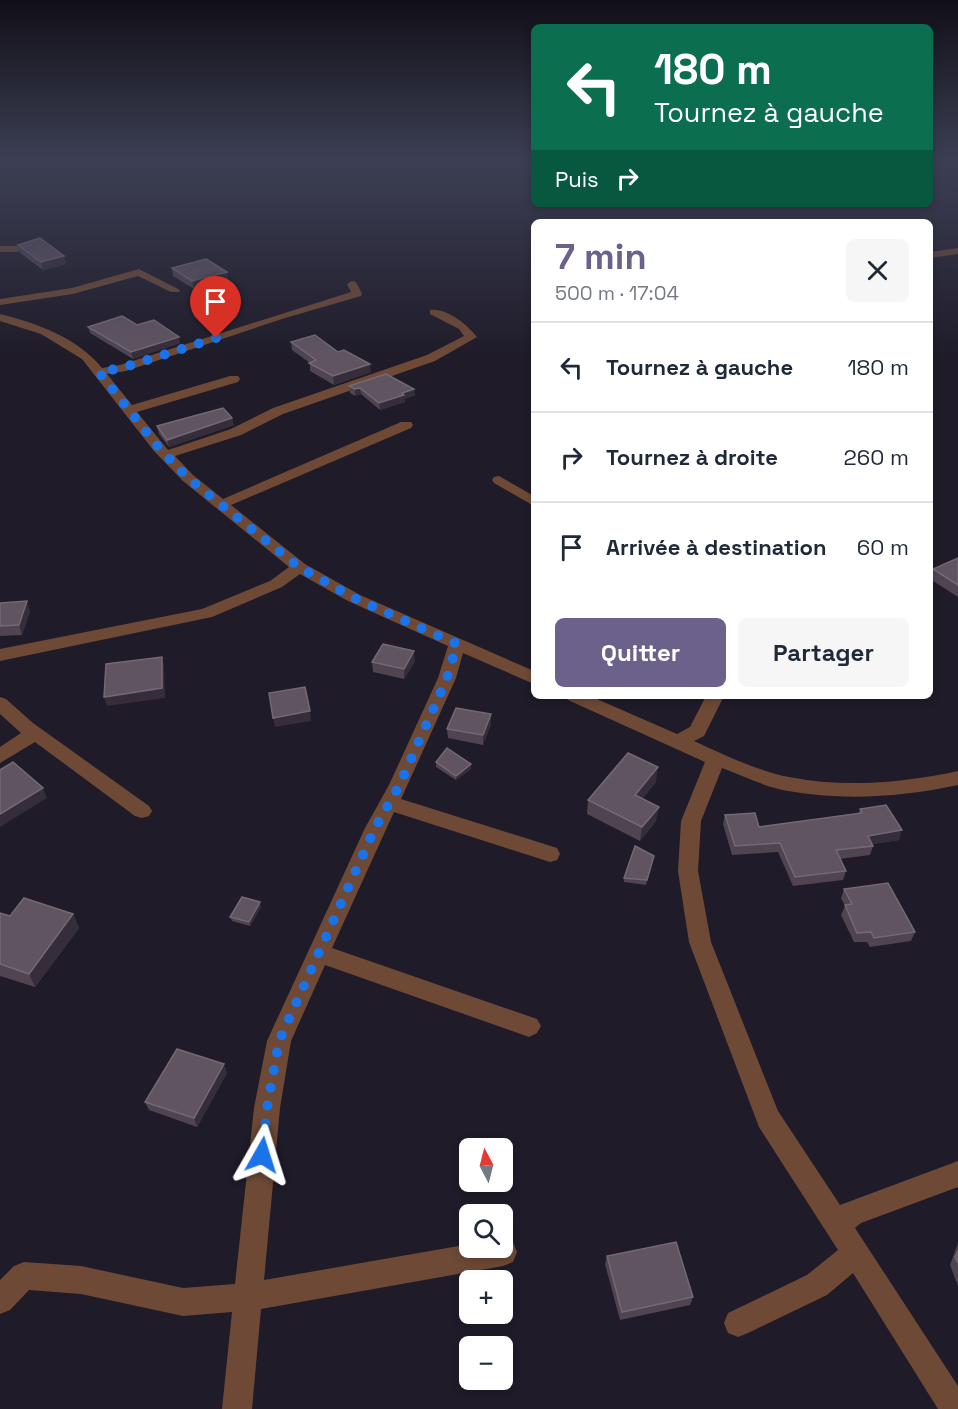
<!DOCTYPE html>
<html lang="fr">
<head>
<meta charset="utf-8">
<style>
	:root { --surface:#fff; --page:#f6f6f7; --text:#1f2937; --muted:#747a83; --line:#e0e1e3; --accent:#6b618a }
	body { margin:0; font-family:"Space Grotesk",sans-serif; background:var(--page); color:var(--text); height:100vh; display:flex; flex-direction:column; font-size:22px; white-space:nowrap }
	* { box-sizing:border-box; margin:0 }
	p { font-size:20px; color:var(--muted) }
	.icon { flex:none; width:33px; height:33px; fill:none; stroke:currentColor; stroke-width:2; stroke-linecap:round; stroke-linejoin:round }
	.map { position:relative; flex:1; overflow:hidden }
	.drawer { position:absolute; left:531px; top:219px; width:402px; height:480px; display:flex; flex-direction:column; background:var(--surface); border-radius:9px; box-shadow:0 3px 9px #0003 }
	.drawer>* { flex:none }
	.hud { position:absolute; left:531px; top:24px; width:402px; height:183px; border-radius:9px; box-shadow:0 3px 9px #0003; background:#0b6e4f; color:#fff; overflow:hidden }
	.needle { width:39px; rotate:353deg }
	.tools { position:absolute; left:459px; top:1138px; display:grid; gap:12px }
	.tools a { display:grid; place-items:center; width:54px; height:54px; border-radius:9px; background:var(--surface); box-shadow:0 3px 9px #0003; font-size:30px }
	.pin { position:absolute; display:grid; place-items:center; width:51px; height:51px; color:#fff; margin:-62px -26px; border-radius:50% 50% 50% 0; rotate:-45deg; box-shadow:0 0 6px #0007 }
	.pin .icon { rotate:45deg }
	.me { position:absolute; width:66px; margin:-33px; rotate:6deg; stroke-linejoin:round; filter:drop-shadow(0 0 4px #0008) }
	.turn { display:flex; align-items:center; gap:21px; height:126px; padding:0 24px; font-size:27px }
	.turn .icon { width:78px; height:78px; stroke-width:2.5 }
	.turn b { display:block; font-size:42px; line-height:51px }
	.then { display:flex; align-items:center; height:57px; padding:0 24px; background:#0003; gap:12px; font-size:22px }
	.round { display:grid; place-items:center; flex:none; width:63px; height:63px; border-radius:9px; background:var(--page) }
	.headline { display:flex; align-items:center; justify-content:space-between; height:102px; padding:0 24px }
	h1 { font-size:36px; font-weight:600; line-height:45px; color:var(--accent) }
	.cta { display:flex; gap:12px; margin-top:auto; padding:12px 24px }
	.cta a { flex:1; height:69px; border-radius:9px; background:var(--accent); color:#fff; font-size:24px; font-weight:600; line-height:69px; text-align:center }
	.cta a+a { background:var(--page); color:var(--text) }
	ul { padding:0; list-style:none }
	li { display:flex; align-items:center; gap:18px; height:90px; padding:0 24px; border-top:2px solid var(--line) }
	li div { flex:1 }
	li b { display:block; font-size:22px }
	li em { font-style:normal }
	.map>svg:first-child { display:block }
</style>
</head>
<body>
<div class="map">
<svg width="958" height="1409" viewBox="0 0 958 1409">
	<rect width="100%" height="100%" fill="#1f1b29"/>
	<g fill="none" stroke-linecap="round" stroke-linejoin="round">
		<!-- street -->
		<g fill="#6e4a36" fill-rule="evenodd">
			<polygon points="930,161 941,161 930,165"/>
			<polygon points="0,246 17,246 22,249 17,252 0,252"/>
			<polygon points="958,248 958,254 930,258 930,252"/>
			<polygon points="139,269 180,290 179,292 171,292 138,276 73,294 0,305 0,299 72,288"/>
			<path d="M 352,281 L 356,282 L 362,294 L 361,296 L 285,318 L 126,371 L 107,374 L 132,405 L 230,376 L 238,376 L 240,379 L 238,382 L 137,412 L 168,450 L 231,429 L 273,408 L 427,355 L 464,336 L 459,329 L 430,314 L 430,310 C 446,307 468,325 477,337 L 435,361 L 283,414 L 241,435 L 175,456 L 193,475 L 223,499 L 401,422 L 411,422 L 413,425 L 411,428 L 231,505 L 305,564 L 360,595 L 534,671 L 534,684 L 463,653 L 456,678 L 401,799 L 557,848 L 560,854 L 557,860 L 550,862 L 394,812 L 332,948 L 537,1019 L 541,1026 L 537,1033 L 529,1037 L 325,965 L 291,1041 L 280,1108 L 264,1280 L 470,1244 L 470,1248 L 502,1248 L 503,1238 L 513,1242 L 517,1252 L 513,1262 L 503,1266 L 261,1309 L 252,1409 L 222,1409 L 232,1312 L 183,1316 L 81,1294 L 29,1290 L 10,1310 L 0,1314 L 0,1280 L 14,1266 L 24,1262 L 81,1266 L 183,1288 L 235,1284 L 254,1108 L 267,1041 L 365,828 L 389,785 L 438,678 L 448,646 L 348,601 L 300,574 L 282,587 L 212,617 L 0,661 L 0,649 L 202,609 L 270,581 L 289,567 L 183,481 L 154,451 L 82,359 L 41,334 L 0,321 L 0,314 C 37,323 78,338 102,368 L 120,365 L 351,292 L 347,284 Z"/>
			<polygon points="499,476 534,496 534,506 494,483 492,480 494,477"/>
			<path d="M 565,696 L 590,696 L 677,734 L 690,727 L 706,696 L 724,696 L 704,736 L 694,741 C 722,754 758,771 789,777 C 844,788 903,783 958,771 L 958,785 C 902,797 844,801 788,791 C 765,787 743,776 722,768 L 701,821 L 698,871 L 711,942 L 778,1111 L 840,1205 L 958,1161 L 958,1187 L 861,1223 L 855,1228 L 958,1386 L 958,1409 L 938,1409 L 853,1273 L 827,1295 L 748,1333 L 738,1337 L 728,1333 L 724,1323 L 728,1313 L 807,1275 L 838,1250 L 759,1127 L 689,942 L 678,871 L 681,821 L 705,762 L 568,700 Z"/>
			<polygon points="0,697 6,699 33,723 149,806 152,811 149,816 142,818 135,816 35,742 0,763 0,747 21,733 0,714"/>
		</g>
	</g>
	<!-- wall -->
	<g fill="#504451">
		<polygon points="18,245 66,264 43,270 20,253"/>
		<polygon points="172,268 228,279 194,289 173,276"/>
		<polygon points="137,325 180,343 133,359 90,333 88,327"/>
		<polygon points="291,342 338,352 371,372 334,385 310,371 310,363 292,350"/>
		<polygon points="349,386 414,389 415,395 404,399 405,402 380,410 361,394 355,396 350,393"/>
		<polygon points="234,425 169,447 159,434 157,426"/>
		<polygon points="958,558 958,597 930,579 933,569"/>
		<polygon points="0,603 30,611 22,635 0,636"/>
		<polygon points="415,661 404,679 373,672 372,662"/>
		<polygon points="491,714 491,724 483,745 448,738 447,729"/>
		<polygon points="436,762 471,769 456,780 436,767"/>
		<polygon points="656,782 642,799 656,821 640,841 587,814 588,800"/>
		<polygon points="860,809 899,840 873,844 873,846 870,855 840,859 846,871 843,880 793,886 778,852 732,855 723,824 725,815 759,827 859,813"/>
		<polygon points="654,856 646,885 624,882 624,878"/>
		<polygon points="844,889 915,932 911,941 870,947 867,942 854,942 841,915 845,906 841,898"/>
		<polygon points="261,907 250,926 232,921 230,917"/>
		<polygon points="0,913 10,916 73,914 79,928 35,987 0,976"/>
		<polygon points="227,1073 197,1127 149,1110 145,1102"/>
		<polygon points="958,1243 958,1286 950,1265"/>
		<polygon points="607,1256 693,1297 690,1305 620,1320 605,1264"/>
	</g>
	<!-- shaded-wall -->
	<g fill="#362d3a">
		<polygon points="64,256 66,264 43,270 41,262"/>
		<polygon points="227,272 228,279 194,289 192,281"/>
		<polygon points="179,337 180,343 133,359 131,352"/>
		<polygon points="370,364 371,372 334,385 333,376"/>
		<polygon points="360,388 361,394 355,396 355,389"/>
		<polygon points="414,389 415,395 404,399 405,402 380,410 379,403"/>
		<polygon points="232,418 234,425 169,447 167,440"/>
		<polygon points="27,601 30,611 22,635 19,625"/>
		<polygon points="414,651 415,661 404,679 404,669"/>
		<polygon points="162,657 164,666 165,698 107,706 104,697"/>
		<polygon points="310,711 311,721 275,727 273,718"/>
		<polygon points="491,714 491,724 483,745 483,735"/>
		<polygon points="471,764 471,769 456,780 456,776"/>
		<polygon points="658,767 656,782 633,810 635,795"/>
		<polygon points="43,788 47,798 0,827 0,814"/>
		<polygon points="659,807 656,821 640,841 642,827"/>
		<polygon points="902,830 899,840 865,845 868,836"/>
		<polygon points="260,902 261,907 250,926 249,922"/>
		<polygon points="73,914 79,928 35,987 29,974"/>
		<polygon points="224,1064 227,1073 197,1127 194,1118"/>
	</g>
	<!-- building -->
	<g fill="#605461" stroke="#736975" stroke-width="1.5">
		<polygon points="40,238 64,256 41,262 18,245"/>
		<polygon points="206,259 227,272 192,281 172,268"/>
		<polygon points="122,316 137,325 154,320 179,337 131,352 88,327"/>
		<polygon points="315,335 338,352 344,350 370,364 333,376 309,363 316,360 291,342"/>
		<polygon points="386,374 414,389 402,393 404,395 379,403 360,388 355,389 349,386"/>
		<polygon points="223,408 232,418 167,440 157,426"/>
		<polygon points="958,558 958,585 933,569"/>
		<polygon points="27,601 19,625 0,626 0,603"/>
		<polygon points="383,644 414,651 404,669 372,662"/>
		<polygon points="162,657 162,688 104,697 106,664"/>
		<polygon points="305,687 310,711 273,718 269,693"/>
		<polygon points="456,708 491,714 483,735 447,729"/>
		<polygon points="447,748 471,764 456,776 436,762"/>
		<polygon points="628,753 658,767 635,795 659,807 642,827 588,800"/>
		<polygon points="13,762 43,788 0,814 0,770"/>
		<polygon points="886,805 902,830 868,836 873,846 836,850 846,871 795,877 780,843 735,846 725,815 755,813 759,827 862,813 860,809"/>
		<polygon points="635,846 654,856 647,880 624,878"/>
		<polygon points="888,883 915,932 874,938 871,932 857,933 845,905 852,904 844,889"/>
		<polygon points="242,897 260,902 249,922 230,917"/>
		<polygon points="24,898 73,914 29,974 0,964 0,913 10,916"/>
		<polygon points="177,1049 224,1064 194,1118 145,1102"/>
		<polygon points="676,1242 693,1297 622,1312 607,1256"/>
		<polygon points="958,1251 958,1263 955,1257"/>
	</g>
	<!-- sky -->
	<linearGradient id="sky" x2="0" y2="1"><stop stop-color="#110f17"/><stop offset="0.45" stop-color="#3c3f54"/><stop offset="1" stop-color="#3c3f54" stop-opacity="0"/></linearGradient>
	<rect width="958" height="358" fill="url(#sky)"/>
	<g fill="none" stroke-linecap="round" stroke-linejoin="round">
		<!-- route -->
		<polyline stroke="#1a73e8" stroke-width="10" stroke-dasharray="0 18" points="216,338 122,368 99,372 159,448 188,478 299,567 354,598 457,644 447,678 399,786 375,828 279,1041 267,1108 262,1155"/>
	</g>
</svg>
<div class="tools">
<a><svg class="needle" viewBox="-14 -14 28 28"><path d="M0-13l5 13h-10z" fill="#e53935"/><path d="M0 13l5-13h-10z" fill="#747a83"/></svg></a>
<a><svg class="icon" aria-label="search" viewBox="0 0 24 24"><circle cx="10" cy="10" r="6"/><path d="M15 15l6 6"/></svg></a>
<a>+</a>
<a>−</a>
</div>
<div class="pin" style="left:216px;top:338px;background:#d93025"><svg class="icon" aria-label="arrive" viewBox="0 0 24 24"><path d="M6 21V4h12l-3 4 3 4H6"/></svg></div>
<svg class="me" style="left:262px;top:1155px" viewBox="-20 -20 40 40"><path d="M0-17L14 15 0 8-14 15z" fill="#1a73e8" stroke="#fff" stroke-width="4"/></svg>
<div class="hud">
<div class="turn"><svg class="icon" aria-label="left" viewBox="0 0 24 24"><path d="M17 20v-9H6M10 6l-5 5 5 5"/></svg><div><b>180 m</b>Tournez à gauche</div></div>
<div class="then">Puis<svg class="icon" aria-label="right" viewBox="0 0 24 24"><path d="M7 20v-9h11M14 6l5 5-5 5"/></svg></div>
</div>
<section class="drawer">
<div class="headline"><div><h1>7 min</h1><p>500 m · 17:04</p></div><a class="round"><svg class="icon" aria-label="close" viewBox="0 0 24 24"><path d="M6 6l12 12M18 6L6 18"/></svg></a></div>
<ul>
<li><svg class="icon" aria-label="left" viewBox="0 0 24 24"><path d="M17 20v-9H6M10 6l-5 5 5 5"/></svg><div><b>Tournez à gauche</b></div><em>180 m</em></li>
<li><svg class="icon" aria-label="right" viewBox="0 0 24 24"><path d="M7 20v-9h11M14 6l5 5-5 5"/></svg><div><b>Tournez à droite</b></div><em>260 m</em></li>
<li><svg class="icon" aria-label="arrive" viewBox="0 0 24 24"><path d="M6 21V4h12l-3 4 3 4H6"/></svg><div><b>Arrivée à destination</b></div><em>60 m</em></li>
</ul>
<div class="cta"><a>Quitter</a><a>Partager</a></div>
</section>
</div>
</body>
</html>
